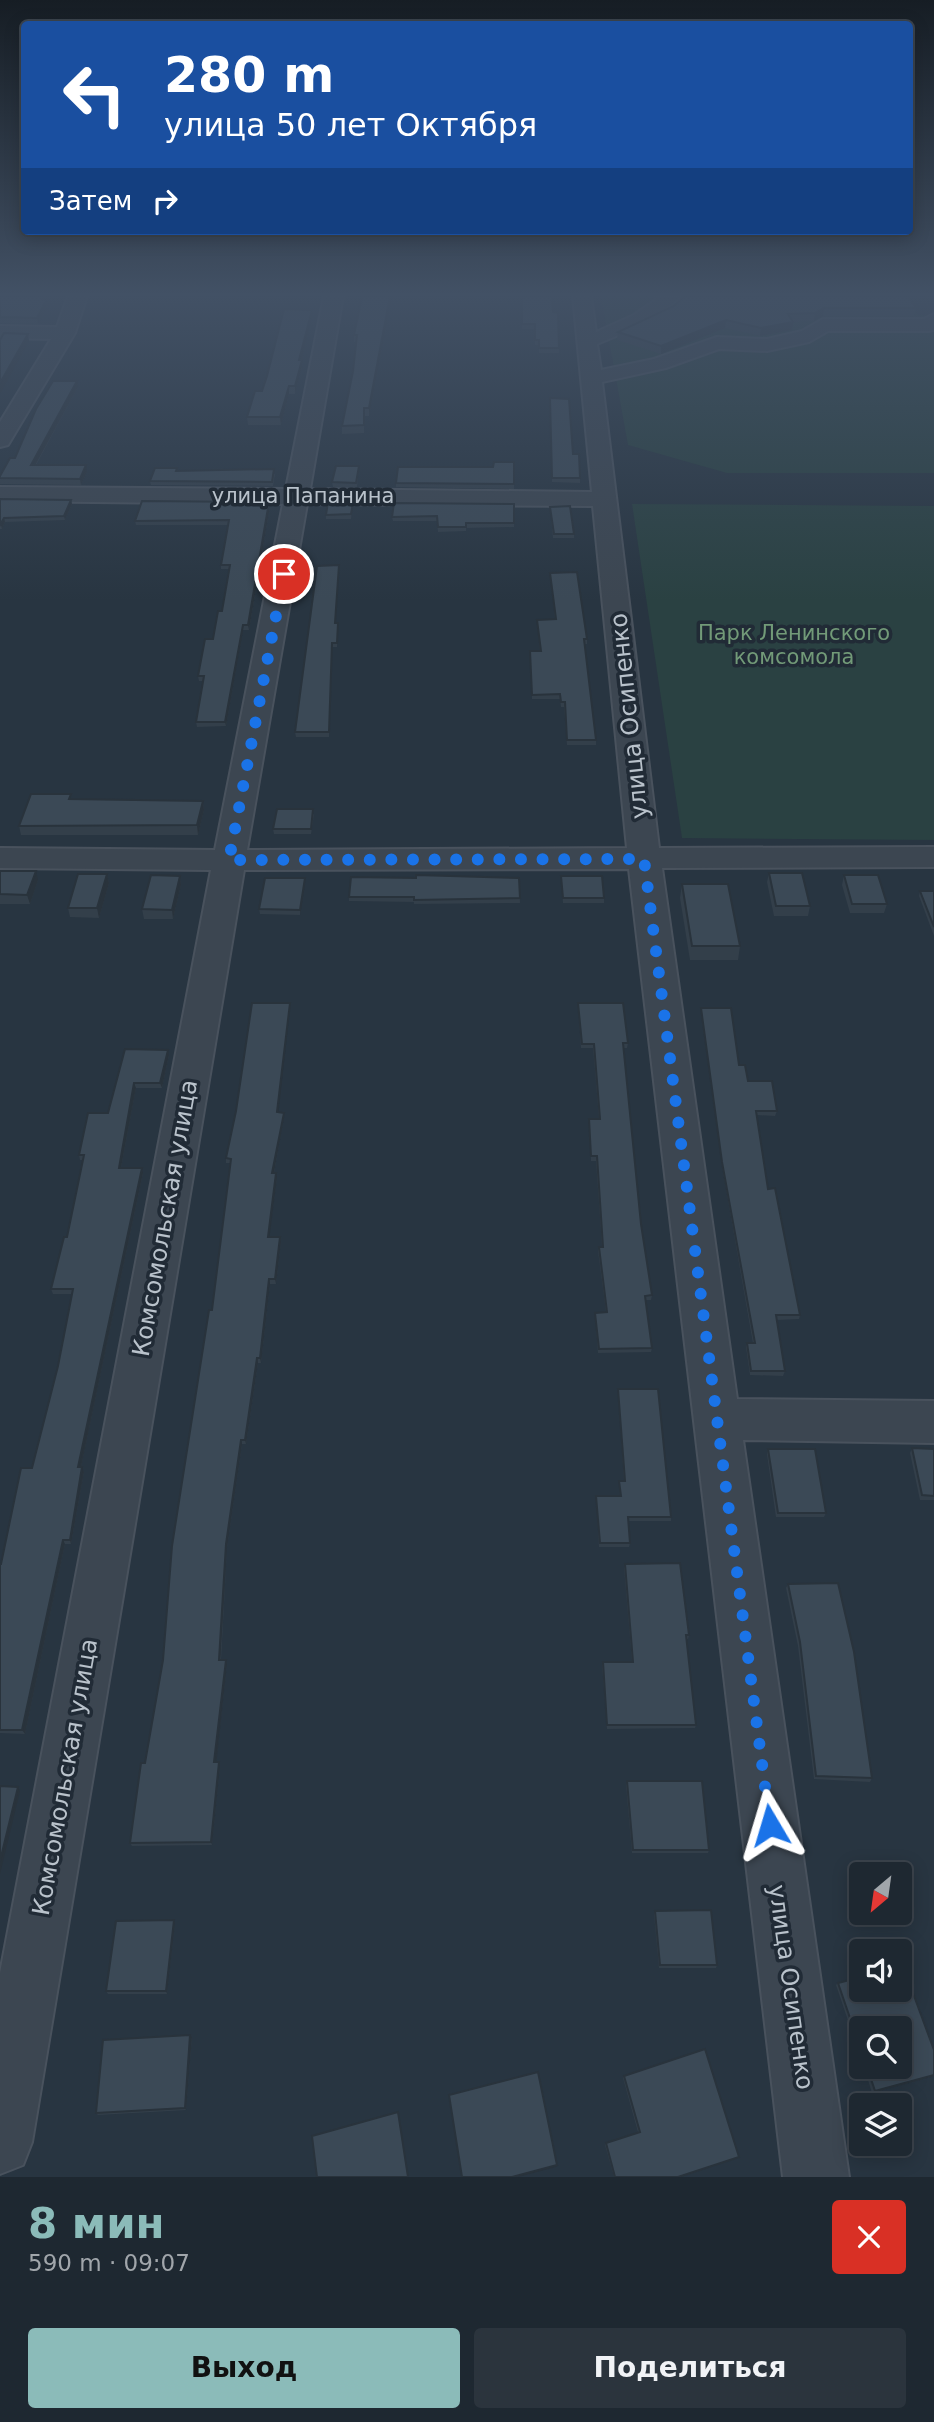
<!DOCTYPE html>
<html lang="ru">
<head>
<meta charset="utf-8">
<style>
	:root { --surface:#1e2831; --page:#2b343d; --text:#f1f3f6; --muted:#a1a6ab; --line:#3c444d; --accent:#8bbbb9 }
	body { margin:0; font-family:"DejaVu Sans",sans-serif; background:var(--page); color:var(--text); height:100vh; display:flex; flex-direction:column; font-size:26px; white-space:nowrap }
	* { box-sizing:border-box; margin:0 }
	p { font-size:23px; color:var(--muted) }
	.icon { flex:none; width:38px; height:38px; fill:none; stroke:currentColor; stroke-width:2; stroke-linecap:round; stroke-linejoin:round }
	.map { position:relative; height:2177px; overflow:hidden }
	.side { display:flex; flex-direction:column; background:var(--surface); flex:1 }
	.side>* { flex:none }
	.hud { position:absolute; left:21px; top:21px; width:892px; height:214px; border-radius:7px; box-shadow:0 4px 18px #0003,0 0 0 2px var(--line); background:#1a4fa0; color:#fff; overflow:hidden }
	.needle { width:46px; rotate:209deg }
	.controls { position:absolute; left:849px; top:1862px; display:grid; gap:14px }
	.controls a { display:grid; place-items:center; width:63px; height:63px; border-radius:7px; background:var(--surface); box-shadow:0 4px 18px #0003,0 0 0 2px var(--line); font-size:35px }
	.pin { position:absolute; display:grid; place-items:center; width:60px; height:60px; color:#fff; margin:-30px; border:4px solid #fff; border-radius:50%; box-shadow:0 2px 7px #0007 }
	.me { position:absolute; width:77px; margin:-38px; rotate:353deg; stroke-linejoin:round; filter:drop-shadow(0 0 5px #0008) }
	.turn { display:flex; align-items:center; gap:24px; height:147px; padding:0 28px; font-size:32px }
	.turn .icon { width:91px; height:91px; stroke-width:2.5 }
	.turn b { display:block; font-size:49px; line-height:60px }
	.then { display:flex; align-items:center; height:66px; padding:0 28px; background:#0003; gap:14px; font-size:26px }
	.round { display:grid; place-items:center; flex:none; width:74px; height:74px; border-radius:7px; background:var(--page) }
	.summary { display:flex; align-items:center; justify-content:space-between; height:119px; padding:0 28px }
	h1 { font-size:42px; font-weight:600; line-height:52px; color:var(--accent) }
	.button { display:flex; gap:14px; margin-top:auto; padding:14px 28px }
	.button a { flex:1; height:80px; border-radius:7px; background:var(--accent); color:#111; font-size:28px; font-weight:600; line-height:80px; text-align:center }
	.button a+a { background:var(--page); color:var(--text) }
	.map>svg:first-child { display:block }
</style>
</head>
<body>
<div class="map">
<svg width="934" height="2177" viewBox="0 0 934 2177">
	<rect width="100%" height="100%" fill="#283541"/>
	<!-- green -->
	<g fill="#2a4142">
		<polygon points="601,296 906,296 918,315 934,316 934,473 727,473 628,445"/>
		<polygon points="632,504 934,506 934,840 682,838"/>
	</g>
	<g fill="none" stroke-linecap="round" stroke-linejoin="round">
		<!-- minor casing -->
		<g stroke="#49525d" stroke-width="4">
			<g id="minor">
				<polygon points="68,296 87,296 75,333 11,440 8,445 0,447 0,422 51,339 0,338 0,326 57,327"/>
				<path d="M 324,296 L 343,296 L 310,489 L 592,492 L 573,296 L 591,296 L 596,332 L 634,315 L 657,299 L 655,296 L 679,298 L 648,323 L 597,344 L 601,370 L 654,359 L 717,337 L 767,339 L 802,331 L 823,319 L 924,319 L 934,314 L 934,330 L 929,331 L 828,331 L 809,342 L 767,351 L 719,349 L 666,368 L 602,382 L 659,848 L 934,847 L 934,867 L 662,868 L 737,1399 L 934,1401 L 934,1443 L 743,1440 L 849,2177 L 783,2177 L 629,869 L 244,870 L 32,2142 L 23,2165 L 0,2174 L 0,1973 L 211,870 L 0,868 L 0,848 L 215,850 L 283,504 L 0,501 L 0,487 L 286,489 ZM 307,504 L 593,506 L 627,848 L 247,850 Z"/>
			</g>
		</g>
		<!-- minor -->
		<use href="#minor" fill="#3c4651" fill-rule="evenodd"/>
	</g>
	<!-- wall -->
	<g fill="#333f4a">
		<polygon points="0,296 50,296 48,300 49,304 38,324 0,323"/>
		<polygon points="392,296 369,416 364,416 364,433 342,434 342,426 353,371 356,342 354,342 354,335"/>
		<polygon points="522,296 553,312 559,348 559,353 539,353 539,345 535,345 535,329 522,329"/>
		<polygon points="674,306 916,308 914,316 823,316 814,321 793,322 792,330 760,336 725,328 661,354 617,340 618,332"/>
		<polygon points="312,317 302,360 302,367 295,394 289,394 281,425 248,425 247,417 262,391"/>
		<polygon points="78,387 36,465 87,472 81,485 0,484 0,476"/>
		<polygon points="550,398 573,454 580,478 580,483 552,482"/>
		<polygon points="514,462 514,489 396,487 396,483 493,467"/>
		<polygon points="359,466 357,487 333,487 332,482"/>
		<polygon points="178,471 275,474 273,486 151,485 150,481"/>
		<polygon points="0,499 71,500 72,504 65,520 5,522 2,529 0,529"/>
		<polygon points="353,503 351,519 326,519 326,515"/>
		<polygon points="514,504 514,527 466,528 466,531 438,532 437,521 393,521 392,517"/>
		<polygon points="270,506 249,630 243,630 226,726 197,727 196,722 203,681 199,681 198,676 213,639 222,611 229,569 221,569 221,565 228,525 136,525 135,521"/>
		<polygon points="550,507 574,534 574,538 553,538"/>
		<polygon points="339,565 335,623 338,627 337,647 332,647 329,737 296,737 295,732"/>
		<polygon points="550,573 587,639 587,644 584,644 596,740 596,745 567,745 564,707 561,707 560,699 532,699 530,656 540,651 537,620 555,619"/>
		<polygon points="72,799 203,801 204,810 198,835 21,835 19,826"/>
		<polygon points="314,814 311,834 274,834 273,829"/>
		<polygon points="0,871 38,880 30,904 0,904"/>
		<polygon points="769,873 810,906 808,916 774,916 767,882"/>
		<polygon points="107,874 109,883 99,918 70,917 68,908"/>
		<polygon points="844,875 887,904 884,913 850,913 842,885"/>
		<polygon points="180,876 181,885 173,919 144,919 142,909"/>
		<polygon points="561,876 604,898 604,903 563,903"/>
		<polygon points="519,878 520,903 414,904 414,902 349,901 349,897"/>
		<polygon points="305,883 300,915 260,914 259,909"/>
		<polygon points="682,884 740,946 738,960 690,960 680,898"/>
		<polygon points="920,891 934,891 934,936 919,896"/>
		<polygon points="578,1003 628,1043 627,1048 623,1048 641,1224 652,1295 651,1300 646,1300 652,1348 651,1352 598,1353 595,1313 606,1312 598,1251 599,1247 602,1247 596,1161 591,1161 589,1124 589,1119 599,1119 593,1048 581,1048"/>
		<polygon points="290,1008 278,1112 284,1113 284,1117 274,1173 277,1178 269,1237 280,1237 281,1241 276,1284 270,1284 261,1363 258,1363 246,1444 242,1444 227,1548 221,1660 226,1660 227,1664 216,1762 219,1762 220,1766 212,1845 132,1846 130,1843 145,1763 163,1660 212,1310 230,1163 226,1163 226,1158 236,1111"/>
		<polygon points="701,1008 739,1065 748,1081 777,1111 775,1116 757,1115 768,1189 800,1315 799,1319 777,1320 785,1371 783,1376 750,1375 746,1347 747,1343 753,1343 722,1166 701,1013"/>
		<polygon points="125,1049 168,1050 169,1055 162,1088 136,1088 121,1168 142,1168 143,1173 81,1467 84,1472 71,1544 65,1544 25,1734 0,1733 0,1564 1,1564 32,1468 58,1366 72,1294 53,1294 51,1289 67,1237 83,1160 80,1160 79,1155 108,1113"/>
		<polygon points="618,1389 671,1517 671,1521 628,1521 630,1543 629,1547 599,1547 596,1496 620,1496 619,1481 624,1481 618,1394"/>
		<polygon points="912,1448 934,1449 934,1500 920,1500 910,1453"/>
		<polygon points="768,1449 826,1513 824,1517 776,1517 767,1454"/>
		<polygon points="625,1564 689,1635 688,1639 686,1639 696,1725 695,1728 607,1729 602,1665 603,1662 632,1662 624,1568"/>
		<polygon points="788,1584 872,1778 870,1782 814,1779 798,1646 786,1588"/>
		<polygon points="627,1781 709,1850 708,1853 632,1853 626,1785"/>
		<polygon points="655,1911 717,1965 716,1968 659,1968 654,1914"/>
		<polygon points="174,1920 175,1923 167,1994 108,1994 106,1991"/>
		<polygon points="838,1983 934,2050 934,2076 872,2093 864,2067 900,2067 861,2028 861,2059 836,1985"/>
		<polygon points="192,2037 186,2110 98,2115 96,2113"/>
		<polygon points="624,2076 738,2158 681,2177 614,2177 605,2145 606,2143 638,2132 623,2078"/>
	</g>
	<!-- shaded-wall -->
	<g fill="#29333c">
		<polygon points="45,296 50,296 48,300 49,304 38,324 37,318"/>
		<polygon points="390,296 392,296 369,416 369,408"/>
		<polygon points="824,308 823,316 814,321 815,313"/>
		<polygon points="312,310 312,317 302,360 302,367 295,394 295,386 299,360"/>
		<polygon points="726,320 725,328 661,354 661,346"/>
		<polygon points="793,322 792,330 760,336 761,328"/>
		<polygon points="28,334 29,341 0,394 0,383"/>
		<polygon points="77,381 78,387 32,471 31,465"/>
		<polygon points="289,386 289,394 281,425 280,417"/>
		<polygon points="86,465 87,472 81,485 80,479"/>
		<polygon points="71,500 72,504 65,520 64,516"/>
		<polygon points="269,502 270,506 249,630 248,625"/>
		<polygon points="4,518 5,522 2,529 1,525"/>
		<polygon points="243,625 243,630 226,726 225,722"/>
		<polygon points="203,801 204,810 198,835 197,825"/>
		<polygon points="36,871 38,880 30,904 27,895"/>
		<polygon points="107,874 109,883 99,918 97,908"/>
		<polygon points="180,876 181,885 173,919 172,910"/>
		<polygon points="305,878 305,883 300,915 300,910"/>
		<polygon points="290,1003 290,1008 278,1117 277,1112"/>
		<polygon points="168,1050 169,1055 162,1088 160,1083"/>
		<polygon points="134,1083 136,1088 120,1173 119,1168"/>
		<polygon points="284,1113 284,1117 273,1178 272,1173"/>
		<polygon points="142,1168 143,1173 80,1472 78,1467"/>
		<polygon points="276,1173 277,1178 269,1241 268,1237"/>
		<polygon points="280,1237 281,1241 276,1284 275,1279"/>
		<polygon points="269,1279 270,1284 261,1363 260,1358"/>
		<polygon points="257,1358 258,1363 246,1444 245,1440"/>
		<polygon points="241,1440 242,1444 227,1548 220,1664 219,1660 226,1544"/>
		<polygon points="82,1467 84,1472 71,1544 70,1540"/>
		<polygon points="63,1540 65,1544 25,1734 22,1730"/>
		<polygon points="226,1660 227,1664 216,1766 214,1762"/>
		<polygon points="219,1762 220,1766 212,1845 211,1842"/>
		<polygon points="18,1787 20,1791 0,1874 0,1861"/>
		<polygon points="174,1920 175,1923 167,1994 166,1991"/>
		<polygon points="190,2035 192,2037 186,2110 185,2108"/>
		<polygon points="934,2075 934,2076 872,2093 875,2091"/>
		<polygon points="739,2157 738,2158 681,2177 678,2177"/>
		<polygon points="557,2165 556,2167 518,2177 512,2177"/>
	</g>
	<!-- building -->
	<g fill="#3b4956" stroke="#29333c" stroke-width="2">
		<polygon points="0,296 45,296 43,299 47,299 37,318 0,317"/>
		<polygon points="362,296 390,296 369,408 364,408 364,425 342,426 353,371 357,335 354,335"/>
		<polygon points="522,296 552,296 553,312 558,313 559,348 539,348 539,340 535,340 535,324 522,324"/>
		<polygon points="686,296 908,296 916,308 824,308 815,313 788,314 793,322 761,328 726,320 661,346 618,332 674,306"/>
		<polygon points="284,309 312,310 299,360 302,360 295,386 289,386 280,417 247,417 255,391 262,391 267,376"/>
		<polygon points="4,333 28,334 0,383 0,340"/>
		<polygon points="53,381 77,381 31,465 86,465 80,479 0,478 0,476 10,458 15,458 36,409"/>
		<polygon points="550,398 569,399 573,454 579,454 580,478 552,478"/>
		<polygon points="494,462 514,462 514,484 396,483 398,467 493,467"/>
		<polygon points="336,466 359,466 356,483 332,482"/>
		<polygon points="155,468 177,468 176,471 274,469 272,482 150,481"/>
		<polygon points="0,499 71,500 64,516 4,518 0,525"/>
		<polygon points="142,501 269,502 248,625 243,625 225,722 196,722 204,676 198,676 205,639 213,639 218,611 222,611 230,565 221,565 229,520 135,521"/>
		<polygon points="328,502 353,503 351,514 326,515"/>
		<polygon points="394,503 514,504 514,523 466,523 466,527 438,527 437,516 392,517"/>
		<polygon points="570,506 574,534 554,534 550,507"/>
		<polygon points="339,565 335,623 338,623 337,643 332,643 329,732 295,732 317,566"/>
		<polygon points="577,572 587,639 584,639 596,740 567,740 565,702 561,702 560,694 532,695 530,651 541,651 537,620 556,619 550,573"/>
		<polygon points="31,794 71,794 69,799 203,801 197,825 19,826"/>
		<polygon points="277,809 313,809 311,829 273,829"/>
		<polygon points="0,871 36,871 27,895 0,894"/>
		<polygon points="769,873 802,873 810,906 776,906"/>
		<polygon points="78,874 107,874 97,908 68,908"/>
		<polygon points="151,875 180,876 172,910 142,909"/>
		<polygon points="416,875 519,878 520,898 414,900 414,897 349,897 351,877 416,878"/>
		<polygon points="844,875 878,875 887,904 852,904"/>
		<polygon points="561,876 602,876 604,898 563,898"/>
		<polygon points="265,878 305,878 300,910 259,909"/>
		<polygon points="682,884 728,884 740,946 692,946"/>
		<polygon points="920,891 934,891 934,927"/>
		<polygon points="252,1003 290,1003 277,1112 284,1113 272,1173 276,1173 268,1237 280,1237 275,1279 269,1279 260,1358 257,1358 245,1440 241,1440 226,1544 219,1660 226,1660 214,1762 219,1762 211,1842 130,1843 141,1763 145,1763 163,1660 172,1546 209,1310 212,1310 231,1159 226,1158 236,1111"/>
		<polygon points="578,1003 623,1003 628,1043 623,1043 641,1224 652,1295 645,1296 652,1348 599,1349 595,1313 607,1312 599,1247 603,1247 597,1156 591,1156 589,1119 600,1119 594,1044 582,1044"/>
		<polygon points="701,1008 731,1008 739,1065 745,1065 748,1081 772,1081 777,1111 756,1111 768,1189 775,1188 800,1315 776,1315 785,1371 751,1371 747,1343 755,1343 722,1162"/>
		<polygon points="125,1049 168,1050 160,1083 134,1083 119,1168 142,1168 78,1467 82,1467 70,1540 63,1540 22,1730 0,1730 0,1564 1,1564 21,1468 32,1468 58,1366 73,1289 51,1289 64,1237 67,1237 84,1155 79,1155 88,1113 108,1113"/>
		<polygon points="618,1389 658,1389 671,1517 628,1517 630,1543 600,1543 596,1496 621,1496 619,1481 625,1481"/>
		<polygon points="912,1448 934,1449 934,1496 922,1495"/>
		<polygon points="768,1449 815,1449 826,1513 778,1513"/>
		<polygon points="680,1563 689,1635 686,1635 696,1725 607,1725 603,1662 633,1662 625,1564"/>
		<polygon points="838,1583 854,1652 872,1778 816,1776 800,1642 788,1584"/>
		<polygon points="627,1781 702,1781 709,1850 633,1850"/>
		<polygon points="0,1786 18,1787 0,1861"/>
		<polygon points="711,1910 717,1965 660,1965 655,1911"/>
		<polygon points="174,1920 166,1991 106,1991 116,1921"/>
		<polygon points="903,1966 934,2050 934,2075 875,2091 867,2067 900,2067 900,2028 861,2028 861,2050 838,1983 861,1977 861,1990 900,1990 900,1967"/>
		<polygon points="190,2035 185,2108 96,2113 103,2040"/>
		<polygon points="705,2049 739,2157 678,2177 615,2177 606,2143 640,2132 624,2076"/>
		<polygon points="538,2072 557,2165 512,2177 462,2177 449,2095"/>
		<polygon points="398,2112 408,2177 317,2177 312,2136"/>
	</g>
	<!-- sky -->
	<linearGradient id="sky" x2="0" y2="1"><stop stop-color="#161d24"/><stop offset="0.49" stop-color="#425165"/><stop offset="1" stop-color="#425165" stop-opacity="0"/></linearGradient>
	<rect width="934" height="601" fill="url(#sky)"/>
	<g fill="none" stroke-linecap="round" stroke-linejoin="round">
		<!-- route -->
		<polyline stroke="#1a73e8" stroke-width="12" stroke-dasharray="0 21.6" points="284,574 229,860 644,859 770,1825"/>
	</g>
	<g text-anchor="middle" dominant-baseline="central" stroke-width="7" stroke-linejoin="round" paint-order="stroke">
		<!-- far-street labels -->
		<g font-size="21" fill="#b9c2cb" stroke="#212b36">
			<text x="303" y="496">улица Папанина</text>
		</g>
		<!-- far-park labels -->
		<g font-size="21" fill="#729a78" stroke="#212b36">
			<text x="794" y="633">Парк Ленинского<tspan x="794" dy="24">комсомола</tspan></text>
		</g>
		<!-- street labels -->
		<g font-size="24" fill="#b9c2cb" stroke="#212b36">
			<text transform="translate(629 716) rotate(-96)">улица Осипенко</text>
			<text transform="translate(165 1218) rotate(-80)">Комсомольская улица</text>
			<text transform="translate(65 1777) rotate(-80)">Комсомольская улица</text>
			<text transform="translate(791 1987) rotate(82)">улица Осипенко</text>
		</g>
	</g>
</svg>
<div class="controls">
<a><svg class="needle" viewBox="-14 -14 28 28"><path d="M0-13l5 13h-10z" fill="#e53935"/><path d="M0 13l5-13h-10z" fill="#a1a6ab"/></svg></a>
<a><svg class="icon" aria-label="sound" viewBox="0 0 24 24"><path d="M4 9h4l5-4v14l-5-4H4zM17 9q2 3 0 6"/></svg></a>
<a><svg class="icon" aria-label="search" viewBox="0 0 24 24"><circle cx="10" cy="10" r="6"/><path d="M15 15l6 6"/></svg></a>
<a><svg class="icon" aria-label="layers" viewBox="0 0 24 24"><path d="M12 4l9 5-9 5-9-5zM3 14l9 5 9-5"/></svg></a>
</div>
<div class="pin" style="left:284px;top:574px;background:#d93025"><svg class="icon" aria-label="arrive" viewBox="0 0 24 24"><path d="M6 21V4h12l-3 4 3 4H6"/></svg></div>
<svg class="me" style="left:770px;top:1825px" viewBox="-20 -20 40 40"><path d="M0-17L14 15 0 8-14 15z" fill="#1a73e8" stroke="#fff" stroke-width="4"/></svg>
<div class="hud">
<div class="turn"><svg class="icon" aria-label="left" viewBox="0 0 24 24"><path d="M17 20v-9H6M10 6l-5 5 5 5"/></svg><div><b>280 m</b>улица 50 лет Октября</div></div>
<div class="then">Затем<svg class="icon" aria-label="right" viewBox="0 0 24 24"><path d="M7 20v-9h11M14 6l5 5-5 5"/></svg></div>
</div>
</div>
<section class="side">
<div class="summary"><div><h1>8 мин</h1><p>590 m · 09:07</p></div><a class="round" style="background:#d93025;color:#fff"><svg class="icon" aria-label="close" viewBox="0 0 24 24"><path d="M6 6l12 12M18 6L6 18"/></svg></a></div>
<div class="button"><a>Выход</a><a>Поделиться</a></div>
</section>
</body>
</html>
